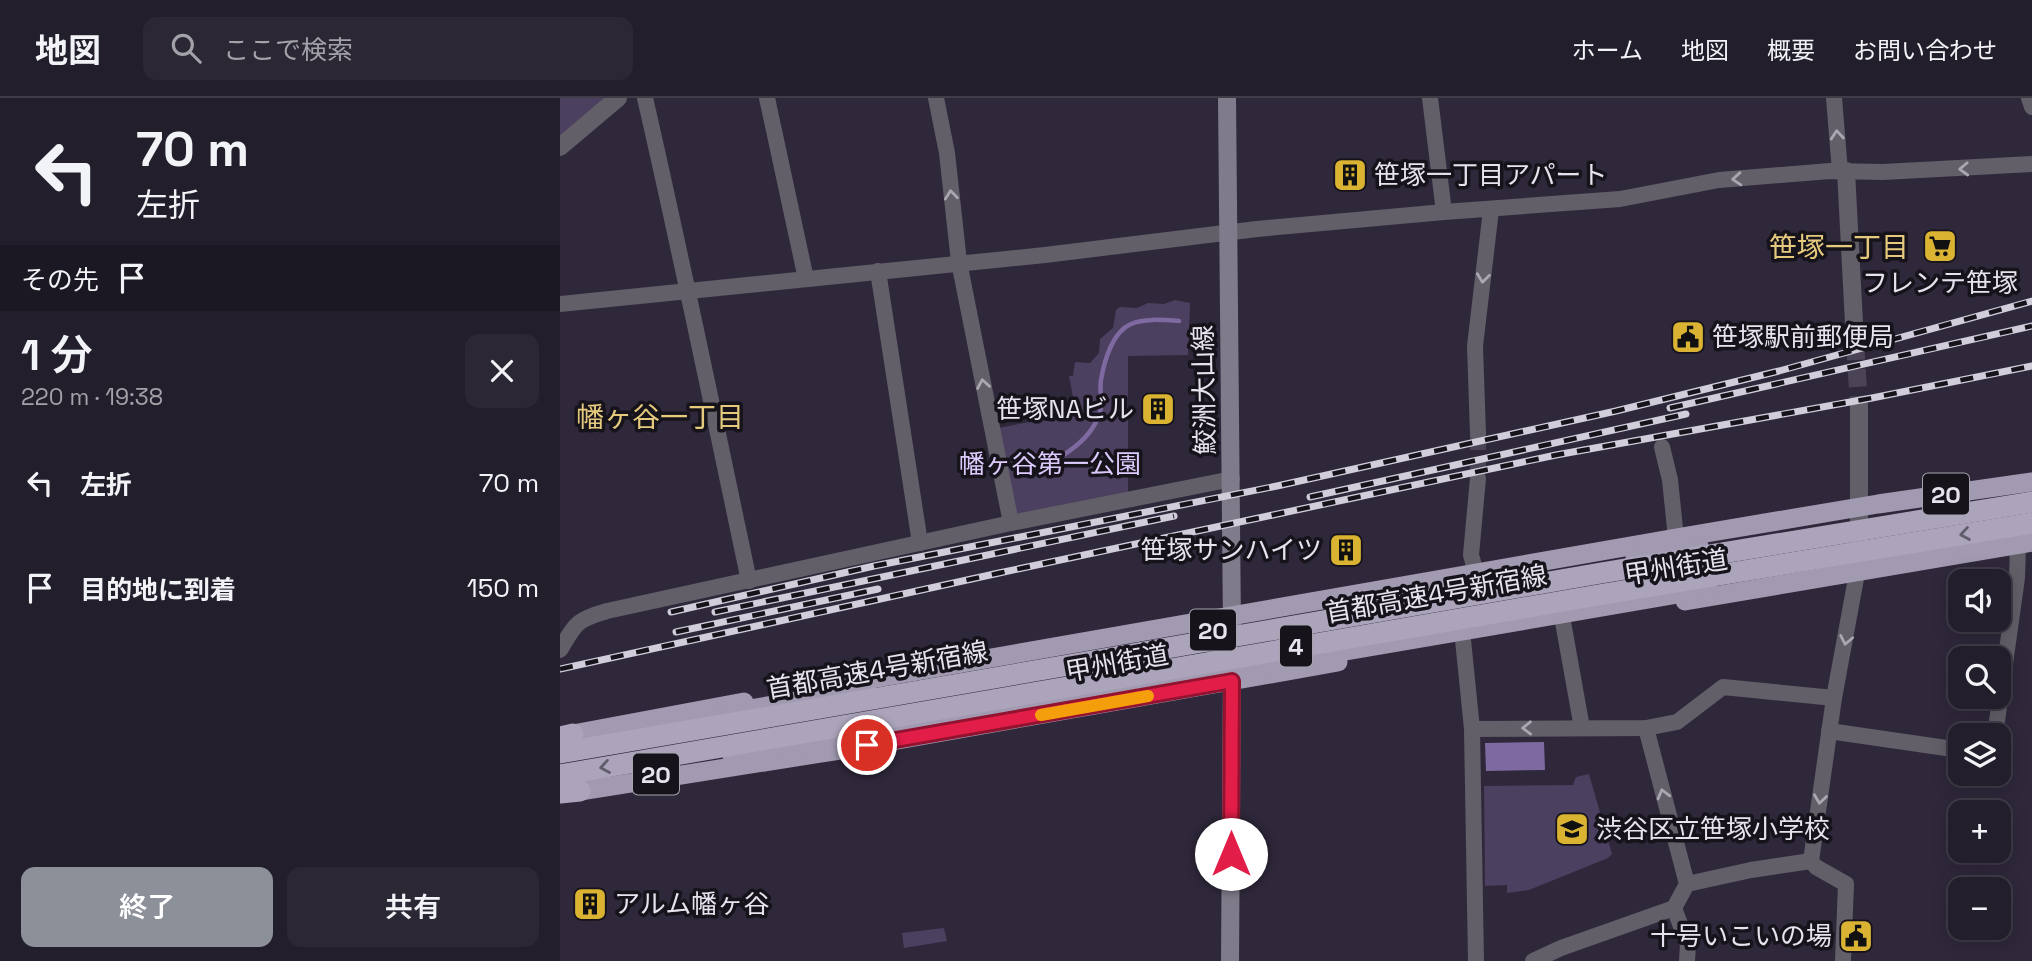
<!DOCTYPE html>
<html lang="ja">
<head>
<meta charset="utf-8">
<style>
	:root { --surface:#231e2c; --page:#2b2734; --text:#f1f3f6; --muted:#a3a2a9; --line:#403c48; --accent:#8c9099 }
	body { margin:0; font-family:"Space Grotesk","Noto Sans JP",sans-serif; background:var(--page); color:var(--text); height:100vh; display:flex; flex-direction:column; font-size:26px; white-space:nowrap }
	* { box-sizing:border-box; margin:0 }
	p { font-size:23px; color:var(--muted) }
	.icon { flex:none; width:38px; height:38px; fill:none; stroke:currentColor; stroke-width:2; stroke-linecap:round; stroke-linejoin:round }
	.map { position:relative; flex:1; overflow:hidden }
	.panel { display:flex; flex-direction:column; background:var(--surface); width:560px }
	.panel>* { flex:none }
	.hud { background:#231e2c; color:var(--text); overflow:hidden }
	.controls { position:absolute; left:1388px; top:471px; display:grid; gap:14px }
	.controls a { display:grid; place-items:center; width:63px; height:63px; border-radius:14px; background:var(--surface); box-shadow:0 4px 18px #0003,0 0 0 2px var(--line); font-size:35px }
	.pin { position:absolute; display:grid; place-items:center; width:60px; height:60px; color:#fff; margin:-30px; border:4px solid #fff; border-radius:50%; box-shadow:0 2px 7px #0007 }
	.me { position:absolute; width:77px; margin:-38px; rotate:0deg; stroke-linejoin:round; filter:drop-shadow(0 0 5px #0008) }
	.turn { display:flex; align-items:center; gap:24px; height:147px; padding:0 21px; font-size:32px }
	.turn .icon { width:91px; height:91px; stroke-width:2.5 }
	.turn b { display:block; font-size:49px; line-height:60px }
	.then { display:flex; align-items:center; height:66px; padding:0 21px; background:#0003; gap:14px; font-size:26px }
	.round { display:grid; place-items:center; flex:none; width:74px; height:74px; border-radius:14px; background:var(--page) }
	.head { display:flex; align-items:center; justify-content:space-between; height:119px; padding:0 21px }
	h1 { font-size:42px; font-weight:600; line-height:52px }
	.cta { display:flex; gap:14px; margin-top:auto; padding:14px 21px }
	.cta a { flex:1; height:80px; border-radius:14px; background:var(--accent); color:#fff; font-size:28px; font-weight:600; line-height:80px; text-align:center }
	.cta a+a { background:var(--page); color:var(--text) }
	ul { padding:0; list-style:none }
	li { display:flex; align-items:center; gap:21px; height:105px; padding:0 21px }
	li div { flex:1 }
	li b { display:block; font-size:26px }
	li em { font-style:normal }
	header { display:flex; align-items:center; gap:42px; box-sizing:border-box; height:98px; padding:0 35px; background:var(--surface); border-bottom:2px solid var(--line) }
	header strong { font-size:33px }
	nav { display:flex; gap:38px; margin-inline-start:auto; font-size:24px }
	.search { width:490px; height:63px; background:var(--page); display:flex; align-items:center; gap:18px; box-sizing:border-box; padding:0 24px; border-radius:14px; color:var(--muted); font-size:26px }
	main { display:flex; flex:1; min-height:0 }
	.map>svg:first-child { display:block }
</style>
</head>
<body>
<header>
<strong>地図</strong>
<div class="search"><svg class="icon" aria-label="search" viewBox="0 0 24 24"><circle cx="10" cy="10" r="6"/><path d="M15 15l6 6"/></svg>ここで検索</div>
<nav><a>ホーム</a><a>地図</a><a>概要</a><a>お問い合わせ</a></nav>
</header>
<main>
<section class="panel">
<div class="hud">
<div class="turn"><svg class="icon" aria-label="left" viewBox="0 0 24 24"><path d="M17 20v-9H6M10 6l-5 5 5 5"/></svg><div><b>70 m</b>左折</div></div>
<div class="then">その先<svg class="icon" aria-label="arrive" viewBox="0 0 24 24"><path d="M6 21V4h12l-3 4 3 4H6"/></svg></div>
</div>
<div class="head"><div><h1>1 分</h1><p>220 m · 19:38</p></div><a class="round"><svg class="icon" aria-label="close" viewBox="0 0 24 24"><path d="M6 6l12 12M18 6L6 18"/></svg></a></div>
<ul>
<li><svg class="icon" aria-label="left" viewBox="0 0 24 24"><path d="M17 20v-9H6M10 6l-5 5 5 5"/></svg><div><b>左折</b></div><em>70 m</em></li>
<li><svg class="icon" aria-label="arrive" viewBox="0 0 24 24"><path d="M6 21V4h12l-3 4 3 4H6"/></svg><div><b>目的地に到着</b></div><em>150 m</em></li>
</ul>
<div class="cta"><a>終了</a><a>共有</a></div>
</section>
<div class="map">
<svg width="1472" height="863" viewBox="0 0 1472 863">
	<rect width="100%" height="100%" fill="#2f283b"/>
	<!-- green -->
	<g fill="#4b405f">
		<polygon points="0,0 51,0 0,44"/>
		<polygon points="615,202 630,205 628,257 568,258 568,396 453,419 433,331 516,315 509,278 513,278 515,264 530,265 539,255 540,241 553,230 556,212 560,209 577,210 588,205 604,206"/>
		<polygon points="1029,676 1052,756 1048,760 969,792 947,795 947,787 925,788 924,688 1013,687 1016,679"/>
		<polygon points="384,830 387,843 344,850 342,835"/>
	</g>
	<!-- water -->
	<polygon fill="#7e6aa0" points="984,644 985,672 926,673 925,645"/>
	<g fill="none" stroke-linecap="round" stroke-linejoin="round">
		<!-- stream -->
		<path stroke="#7e6aa0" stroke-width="4.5" d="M 502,358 C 519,347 534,334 540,314 C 543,304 539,292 541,282 C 544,264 552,234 571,226 C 584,220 605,222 619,223"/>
		<!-- minor-tunnel -->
		<polyline stroke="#4a4456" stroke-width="16" stroke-dasharray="16 8" stroke-linecap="butt" points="918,336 918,380"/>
		<!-- tertiary-tunnel -->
		<polyline stroke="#4a4456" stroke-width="18" stroke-dasharray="18 9" stroke-linecap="butt" points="1295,244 1299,308"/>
		<!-- minor -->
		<g stroke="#625f68" stroke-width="16">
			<path d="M 85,0 C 122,161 155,322 189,483"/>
			<polyline points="207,0 246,181"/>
			<polyline points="376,0 387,55 399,164 451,425"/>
			<polyline points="870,0 884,114"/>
			<polyline points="1274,0 1280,73"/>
			<polyline points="1469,0 1472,9"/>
			<polyline points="318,173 360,445"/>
			<polyline points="0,206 485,157 697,131 884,114 1060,101 1159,82 1270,73 1323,74 1472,66"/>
			<polyline points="918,336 915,248 931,112"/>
			<polyline points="1102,349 1110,382 1116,440"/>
			<polyline points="916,475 911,457 918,380"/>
			<polyline points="1003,524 1022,630"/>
			<polyline points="903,542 912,631 916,863"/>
			<path d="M 0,552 C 16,525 16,522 47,513 L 451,425 L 672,381"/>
			<polyline points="912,631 1086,630 1117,624 1163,589 1274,600"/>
			<polyline points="1269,633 1400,652"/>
			<polyline points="1435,637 1457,480 1458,447"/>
			<polyline points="1127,786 1191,772 1251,763"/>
			<polyline points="1114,810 1128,847 1127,863"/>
			<polyline points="973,863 1001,850 1114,810 1127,786 1086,630"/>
			<polyline points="1283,863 1286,786 1256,769 1251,763 1274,600 1297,475"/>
		</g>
		<!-- tertiary -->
		<g stroke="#625f68" stroke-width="18">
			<polyline points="0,49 58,0"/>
			<polyline points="1286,73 1295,244"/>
			<polyline points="1299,308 1299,444"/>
		</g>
		<!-- secondary -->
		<g stroke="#807b8a" stroke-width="18">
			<polyline points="667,0 672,532"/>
			<polyline points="670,863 672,570"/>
		</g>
		<!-- trunk -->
		<g stroke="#a29ab0" stroke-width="19">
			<polyline points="1125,503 1472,444"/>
			<polyline points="283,586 1116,440 1318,406 1472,384"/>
			<polyline points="13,636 184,604"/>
			<polyline points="20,693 280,652 778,564"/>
		</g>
		<!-- motorway -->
		<g stroke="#aca4bb" stroke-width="21">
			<polyline points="0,639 13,636"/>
			<polyline points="0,695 20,693"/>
		</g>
		<!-- rail casing -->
		<g stroke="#d1cdda" stroke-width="7">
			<g id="rail">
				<polyline points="1110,310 1472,228"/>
				<polyline points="750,399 1126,316"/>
				<polyline points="111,514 314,468 717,388 1056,313 1219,273 1472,203"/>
				<polyline points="155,514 614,418"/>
				<polyline points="116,534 318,491"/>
				<polyline points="0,571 439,475 996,357 1312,300 1472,268"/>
			</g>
		</g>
		<!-- rail -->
		<use href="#rail" stroke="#16131b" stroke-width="4.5" stroke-dasharray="13" stroke-linecap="butt"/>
		<!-- trunk-bridge -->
		<g stroke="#a29ab0" stroke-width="19">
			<polyline points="1075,459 1139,448"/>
			<polyline points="167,615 307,591"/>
			<polyline points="172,658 1147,491"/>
		</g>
		<!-- motorway-bridge -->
		<g stroke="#aca4bb" stroke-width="21">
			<polyline points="0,655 1041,475 1472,404"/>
			<polyline points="0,677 1044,496 1472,425"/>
		</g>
	</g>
	<!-- one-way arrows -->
	<defs><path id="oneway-chevron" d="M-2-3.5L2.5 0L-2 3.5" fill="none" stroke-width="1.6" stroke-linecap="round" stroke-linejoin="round" transform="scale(1.75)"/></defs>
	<g stroke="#aba7b2">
		<use href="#oneway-chevron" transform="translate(1277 37) rotate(-95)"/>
		<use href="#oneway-chevron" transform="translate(1404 71) rotate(178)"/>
		<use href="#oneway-chevron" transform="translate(1177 81) rotate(176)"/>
		<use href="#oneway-chevron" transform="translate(391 97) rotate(-96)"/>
		<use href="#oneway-chevron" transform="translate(923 180) rotate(97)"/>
		<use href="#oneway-chevron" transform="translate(423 286) rotate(-100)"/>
		<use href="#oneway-chevron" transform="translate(1286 542) rotate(101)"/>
		<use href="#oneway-chevron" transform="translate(967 630) rotate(179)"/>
		<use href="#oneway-chevron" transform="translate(1103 696) rotate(-105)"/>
		<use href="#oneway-chevron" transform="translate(1260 701) rotate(98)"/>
	</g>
	<g stroke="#615c6b">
		<use href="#oneway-chevron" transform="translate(1405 436) rotate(171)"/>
		<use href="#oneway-chevron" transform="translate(45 669) rotate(170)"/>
	</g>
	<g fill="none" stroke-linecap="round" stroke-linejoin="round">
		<!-- route casing -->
		<g stroke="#92132f" stroke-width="18">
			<polyline id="route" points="307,647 672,583 671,756"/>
		</g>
		<!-- route -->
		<use href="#route" stroke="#e11d48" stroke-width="12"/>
		<!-- slow -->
		<polyline stroke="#f59e0b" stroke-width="12" points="481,617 588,598"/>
	</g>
	<!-- icons -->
	<defs>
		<g id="building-square" transform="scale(1.75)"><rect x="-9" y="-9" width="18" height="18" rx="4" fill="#dab333" stroke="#16131b"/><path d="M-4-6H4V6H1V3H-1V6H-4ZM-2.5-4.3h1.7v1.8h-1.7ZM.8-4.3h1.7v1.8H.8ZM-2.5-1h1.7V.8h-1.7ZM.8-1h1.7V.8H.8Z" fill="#111"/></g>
		<g id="supermarket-square" transform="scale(1.75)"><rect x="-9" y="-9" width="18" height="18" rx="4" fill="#dab333" stroke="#16131b"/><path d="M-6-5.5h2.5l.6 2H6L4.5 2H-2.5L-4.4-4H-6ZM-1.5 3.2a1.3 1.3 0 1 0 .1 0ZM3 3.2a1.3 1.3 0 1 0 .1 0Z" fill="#111"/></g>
		<g id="civic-square" transform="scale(1.75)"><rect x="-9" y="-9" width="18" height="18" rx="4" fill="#dab333" stroke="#16131b"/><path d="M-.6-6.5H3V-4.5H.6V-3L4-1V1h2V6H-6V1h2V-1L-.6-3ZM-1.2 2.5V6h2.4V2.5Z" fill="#111"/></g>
		<g id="school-square" transform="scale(1.75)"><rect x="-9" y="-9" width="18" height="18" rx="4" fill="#dab333" stroke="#16131b"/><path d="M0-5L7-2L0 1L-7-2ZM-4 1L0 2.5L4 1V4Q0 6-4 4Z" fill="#111"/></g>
	</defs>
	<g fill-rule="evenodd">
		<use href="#building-square" x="790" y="77"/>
		<use href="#supermarket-square" x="1380" y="148"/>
		<use href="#civic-square" x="1128" y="239"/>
		<use href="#building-square" x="598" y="311"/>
		<use href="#building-square" x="786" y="452"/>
		<use href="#school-square" x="1012" y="731"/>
		<use href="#building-square" x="30" y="806"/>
		<use href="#civic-square" x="1296" y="838"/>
	</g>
	<g text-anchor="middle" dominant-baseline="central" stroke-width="7" stroke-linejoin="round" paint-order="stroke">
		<!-- shield labels -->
		<g fill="#16131b" stroke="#a8a4af" stroke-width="2">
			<rect x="1363" y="375.5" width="46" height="41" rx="5"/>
			<rect x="630" y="511.5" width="46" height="41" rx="5"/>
			<rect x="720" y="527.5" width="32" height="41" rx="5"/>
			<rect x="73" y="655.5" width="46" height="41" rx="5"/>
		</g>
		<g font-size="24" font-weight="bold" fill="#e6e2ee">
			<text x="1386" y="396">20</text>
			<text x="653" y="532">20</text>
			<text x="736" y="548">4</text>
			<text x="96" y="676">20</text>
		</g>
		<!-- poi labels -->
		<g font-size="26" fill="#e6e2ee" stroke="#16131b" text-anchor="start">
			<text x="814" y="77">笹塚一丁目アパート</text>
			<text x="1380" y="185" text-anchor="middle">フレンテ笹塚</text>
			<text x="1152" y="239">笹塚駅前郵便局</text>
			<text x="574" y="311" text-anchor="end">笹塚NAビル</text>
			<text x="762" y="452" text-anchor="end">笹塚サンハイツ</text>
			<text x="1036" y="731">渋谷区立笹塚小学校</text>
			<text x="54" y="806">アルム幡ヶ谷</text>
			<text x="1272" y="838" text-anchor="end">十号いこいの場</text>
		</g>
		<!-- street labels -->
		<g font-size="26" fill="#e6e2ee" stroke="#16131b">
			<text transform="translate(644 292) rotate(-91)">鮫洲大山線</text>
			<text transform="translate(1116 469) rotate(-9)">甲州街道</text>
			<text transform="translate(876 496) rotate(-10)">首都高速4号新宿線</text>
			<text transform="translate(557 565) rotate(-10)">甲州街道</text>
			<text transform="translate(317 572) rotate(-10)">首都高速4号新宿線</text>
		</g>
		<!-- park labels -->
		<g font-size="26" fill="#dbcafb" stroke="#16131b">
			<text x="490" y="366">幡ヶ谷第一公園</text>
		</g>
		<!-- neighbourhood labels -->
		<g font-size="28" fill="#e5ca7e" stroke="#16131b">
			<text x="1279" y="149">笹塚一丁目</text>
			<text x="100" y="319">幡ヶ谷一丁目</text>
		</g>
	</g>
</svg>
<div class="controls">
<a><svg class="icon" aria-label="sound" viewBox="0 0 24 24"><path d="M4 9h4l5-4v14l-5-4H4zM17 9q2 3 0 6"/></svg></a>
<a><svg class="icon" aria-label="search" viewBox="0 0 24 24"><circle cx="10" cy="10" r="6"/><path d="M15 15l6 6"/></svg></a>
<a><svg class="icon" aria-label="layers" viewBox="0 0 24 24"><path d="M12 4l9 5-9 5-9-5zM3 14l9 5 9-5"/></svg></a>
<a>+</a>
<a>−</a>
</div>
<div class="pin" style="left:307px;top:647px;background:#d93025"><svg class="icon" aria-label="arrive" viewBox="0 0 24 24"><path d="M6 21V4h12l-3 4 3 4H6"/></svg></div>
<svg class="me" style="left:671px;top:756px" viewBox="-20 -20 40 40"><circle r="19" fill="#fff"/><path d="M0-13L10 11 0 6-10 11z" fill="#e11d48"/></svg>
</div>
</main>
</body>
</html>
